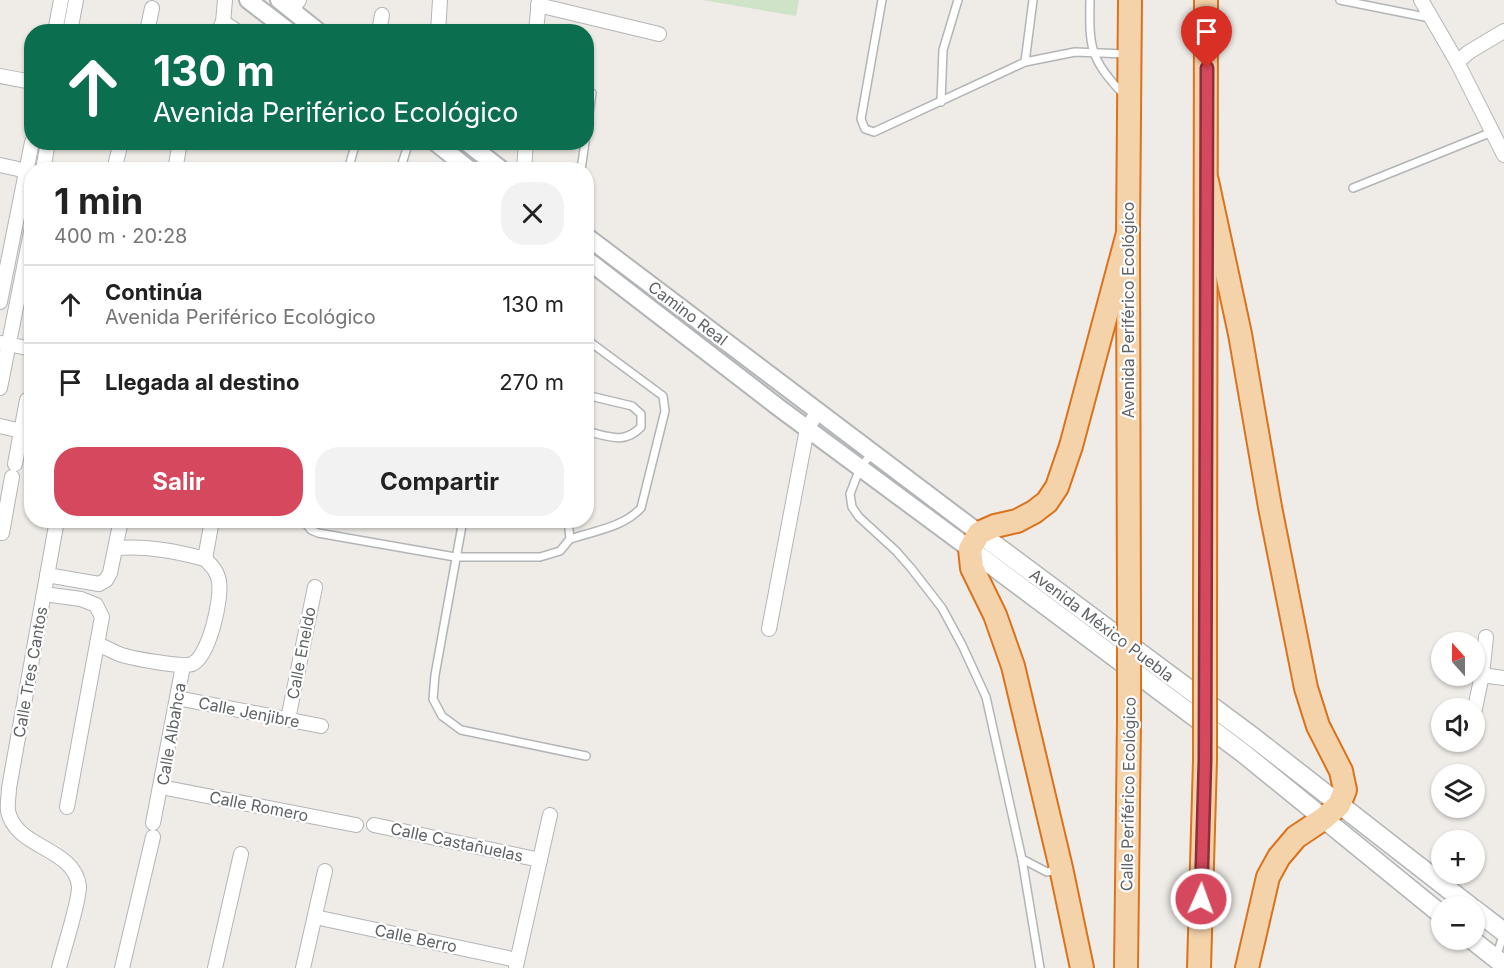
<!DOCTYPE html>
<html lang="es">
<head>
<meta charset="utf-8">
<style>
	:root { --surface:#fff; --page:#f2f2f2; --text:#222; --muted:#767676; --line:#e0e0e0; --accent:#d5485d }
	body { margin:0; font-family:Inter,sans-serif; background:var(--page); color:var(--text); height:100vh; display:flex; flex-direction:column; font-size:22px; white-space:nowrap }
	* { box-sizing:border-box; margin:0 }
	p { font-size:20px; color:var(--muted) }
	.icon { flex:none; width:33px; height:33px; fill:none; stroke:currentColor; stroke-width:2; stroke-linecap:round; stroke-linejoin:round }
	.map { position:relative; flex:1; overflow:hidden }
	.drawer { position:absolute; left:24px; top:162px; width:570px; height:366px; display:flex; flex-direction:column; background:var(--surface); border-radius:24px; box-shadow:0 2px 4px #0004 }
	.drawer>* { flex:none }
	.hud { position:absolute; left:24px; top:24px; width:570px; height:126px; border-radius:24px; box-shadow:0 2px 4px #0004; background:#0b6e4f; color:#fff; overflow:hidden }
	.needle { width:39px; rotate:339deg }
	.fabs { position:absolute; left:1431px; top:632px; display:grid; gap:12px }
	.fabs a { display:grid; place-items:center; width:54px; height:54px; border-radius:50%; background:var(--surface); box-shadow:0 2px 4px #0004; font-size:30px }
	.pin { position:absolute; display:grid; place-items:center; width:51px; height:51px; color:#fff; margin:-62px -26px; border-radius:50% 50% 50% 0; rotate:-45deg; box-shadow:0 0 6px #0007 }
	.pin .icon { rotate:45deg }
	.me { position:absolute; width:66px; margin:-33px; rotate:2deg; stroke-linejoin:round; filter:drop-shadow(0 0 4px #0008) }
	.turn { display:flex; align-items:center; gap:21px; height:126px; padding:0 30px; font-size:27px }
	.turn .icon { width:78px; height:78px; stroke-width:2.5 }
	.turn b { display:block; font-size:42px; line-height:51px }
	.round { display:grid; place-items:center; flex:none; width:63px; height:63px; border-radius:24px; background:var(--page) }
	.overview { display:flex; align-items:center; justify-content:space-between; height:102px; padding:0 30px }
	h1 { font-size:36px; font-weight:700; line-height:45px }
	.cta { display:flex; gap:12px; margin-top:auto; padding:12px 30px }
	.cta a { flex:1; height:69px; border-radius:24px; background:var(--accent); color:#fff; font-size:24px; font-weight:700; line-height:69px; text-align:center }
	.cta a+a { background:var(--page); color:var(--text) }
	ul { padding:0; list-style:none }
	li { display:flex; align-items:center; gap:18px; height:78px; padding:0 30px; border-top:2px solid var(--line) }
	li div { flex:1 }
	li b { display:block; font-size:22px }
	li em { font-style:normal }
	.map>svg:first-child { display:block }
</style>
</head>
<body>
<div class="map">
<svg width="1504" height="968" viewBox="0 0 1504 968">
	<rect width="100%" height="100%" fill="#efece7"/>
	<!-- green -->
	<polygon fill="#cee3c7" points="702,0 799,0 796,16"/>
	<g fill="none" stroke-linecap="round" stroke-linejoin="round">
		<!-- service casing -->
		<g stroke="#b2b5b8" stroke-width="10">
			<g id="service">
				<polyline points="882,0 861,119 865,129 874,132 1025,62 1033,0"/>
				<path d="M 1090,0 C 1089,48 1090,59 1124,95"/>
				<polyline points="1340,0 1430,18"/>
				<polyline points="1025,62 1075,52 1126,54"/>
				<polyline points="941,102 943,50 958,0"/>
				<polyline points="586,134 592,93"/>
				<polyline points="348,170 356,142"/>
				<polyline points="400,170 409,142"/>
				<polyline points="581,170 585,142"/>
				<polyline points="1353,188 1492,132"/>
				<path d="M 586,395 L 632,406 L 641,414 L 641,427 C 624,445 608,436 586,431"/>
				<polyline points="872,453 860,468 850,494 852,507 859,517 896,551 911,568 942,608 962,645 986,697 1022,859 1047,872 1059,869"/>
				<polyline points="308,520 307,525 311,530 318,533 455,557 540,557 560,551 570,539 568,520"/>
				<polyline points="463,520 435,675 433,699 442,716 461,730 586,756"/>
				<path d="M 570,539 C 594,531 624,527 641,508 L 665,411 L 663,396 L 586,339"/>
				<polyline points="1022,859 1040,968"/>
				<polyline points="1496,958 1504,932"/>
			</g>
		</g>
		<!-- minor casing -->
		<g stroke="#b2b5b8" stroke-width="16">
			<g id="minor">
				<polyline points="1421,0 1457,62 1504,155"/>
				<polyline points="538,5 659,34"/>
				<polyline points="292,10 299,0"/>
				<polyline points="223,22 238,32"/>
				<polyline points="55,32 61,0"/>
				<polyline points="70,32 76,0"/>
				<polyline points="147,32 152,8"/>
				<polyline points="218,32 223,22 225,0"/>
				<polyline points="379,32 382,15"/>
				<polyline points="438,32 440,0"/>
				<polyline points="536,32 539,0"/>
				<polyline points="1457,62 1469,52 1504,31"/>
				<polyline points="0,76 32,82"/>
				<polyline points="0,165 32,172"/>
				<polyline points="43,170 48,142"/>
				<polyline points="114,170 121,142"/>
				<polyline points="175,170 180,142"/>
				<polyline points="524,170 526,142"/>
				<polyline points="0,302 32,142"/>
				<polyline points="2,343 32,349"/>
				<polyline points="0,388 32,227"/>
				<polyline points="0,426 21,431"/>
				<polyline points="15,464 27,400"/>
				<path d="M 57,520 L 9,788 C 9,795 7,804 8,811 C 16,849 74,847 79,886 C 80,900 63,951 59,968"/>
				<polyline points="2,533 12,477"/>
				<path d="M 117,548 C 148,546 175,551 205,559"/>
				<polyline points="205,559 212,520"/>
				<polyline points="47,575 99,584 106,580 110,573 121,520"/>
				<polyline points="44,594 81,599 96,605 102,617 67,807"/>
				<polyline points="769,629 807,429 818,411"/>
				<path d="M 97,644 C 105,647 112,651 119,654 C 130,658 182,668 192,664 C 209,657 222,599 219,582 C 218,572 212,566 205,559"/>
				<polyline points="1482,675 1504,678"/>
				<polyline points="177,698 321,726"/>
				<polyline points="1474,713 1482,675 1486,637"/>
				<polyline points="288,719 315,587"/>
				<polyline points="161,787 356,825"/>
				<polyline points="153,823 183,666"/>
				<polyline points="374,825 540,860"/>
				<polyline points="315,917 517,960"/>
				<polyline points="516,966 550,815"/>
				<polyline points="122,968 153,837"/>
				<polyline points="215,968 241,854"/>
				<polyline points="303,968 325,871"/>
			</g>
		</g>
		<!-- tertiary casing -->
		<g stroke="#b2b5b8" stroke-width="20">
			<g id="tertiary">
				<polyline points="248,0 290,32"/>
				<polyline points="279,0 319,32"/>
				<polyline points="435,142 470,170"/>
				<polyline points="466,142 502,170"/>
				<polyline points="586,236 979,533"/>
				<polyline points="586,259 778,407 970,549"/>
			</g>
		</g>
		<!-- secondary casing -->
		<g stroke="#b1b5b8" stroke-width="21">
			<g id="secondary">
				<polyline points="979,533 1253,737 1470,906"/>
				<polyline points="970,549 1243,753 1442,915"/>
				<polyline points="1474,909 1504,932"/>
				<polyline points="1471,939 1504,965"/>
			</g>
		</g>
		<!-- trunk casing -->
		<g stroke="#da731c" stroke-width="26">
			<g id="trunk">
				<polyline points="1207,181 1240,334 1270,507 1306,688 1318,726 1341,771 1345,790 1339,805 1323,819 1296,837 1279,857 1268,877 1247,968"/>
				<polyline points="1129,620 1128,233 1130,0"/>
				<polyline points="1205,623 1206,0"/>
				<polyline points="1082,968 1061,868 1013,666 995,615 972,568 970,549 979,533 995,526 1017,521 1034,512 1047,502 1057,487 1071,446 1128,233"/>
				<polyline points="1126,968 1129,721"/>
				<polyline points="1199,968 1205,760"/>
			</g>
		</g>
		<!-- service -->
		<use href="#service" stroke="#fff" stroke-width="7"/>
		<!-- minor -->
		<use href="#minor" stroke="#fff" stroke-width="14"/>
		<!-- tertiary -->
		<use href="#tertiary" stroke="#fff" stroke-width="16"/>
		<!-- secondary -->
		<use href="#secondary" stroke="#fff" stroke-width="18"/>
		<!-- trunk -->
		<use href="#trunk" stroke="#f4d2aa" stroke-width="22"/>
		<!-- trunk-bridge casing -->
		<g stroke="#da731c" stroke-width="26" stroke-linecap="butt">
			<g id="trunk-bridge">
				<polyline points="1129,721 1129,620"/>
				<polyline points="1205,760 1205,623"/>
			</g>
		</g>
		<!-- trunk-bridge -->
		<use href="#trunk-bridge" stroke="#f4d2aa" stroke-width="22"/>
	</g>
	<g fill="none" stroke-linecap="round" stroke-linejoin="round">
		<!-- route casing -->
		<g stroke="#8a2f3c" stroke-width="15">
			<polyline id="route" points="1201,899 1205,760 1207,68"/>
		</g>
		<!-- route -->
		<use href="#route" stroke="#d5485d" stroke-width="10"/>
	</g>
	<g text-anchor="middle" dominant-baseline="central" stroke-width="4.5" stroke-linejoin="round" paint-order="stroke">
		<!-- street labels -->
		<g font-size="16" fill="#5f6366" stroke="#fff">
			<text transform="translate(1128 310) rotate(-90)">Avenida Periférico Ecológico</text>
			<text transform="translate(688 313) rotate(37)">Camino Real</text>
			<text transform="translate(1102 625) rotate(37)">Avenida México Puebla</text>
			<text transform="translate(301 653) rotate(-79)">Calle Eneldo</text>
			<text transform="translate(30 672) rotate(-80)">Calle Tres Cantos</text>
			<text transform="translate(249 712) rotate(11)">Calle Jenjibre</text>
			<text transform="translate(171 734) rotate(-80)">Calle Albahca</text>
			<text transform="translate(1128 794) rotate(-89)">Calle Periférico Ecológico</text>
			<text transform="translate(259 806) rotate(11)">Calle Romero</text>
			<text transform="translate(457 842) rotate(12)">Calle Castañuelas</text>
			<text transform="translate(416 938) rotate(12)">Calle Berro</text>
		</g>
	</g>
</svg>
<div class="fabs">
<a><svg class="needle" viewBox="-14 -14 28 28"><path d="M0-13l5 13h-10z" fill="#e53935"/><path d="M0 13l5-13h-10z" fill="#767676"/></svg></a>
<a><svg class="icon" aria-label="sound" viewBox="0 0 24 24"><path d="M4 9h4l5-4v14l-5-4H4zM17 9q2 3 0 6"/></svg></a>
<a><svg class="icon" aria-label="layers" viewBox="0 0 24 24"><path d="M12 4l9 5-9 5-9-5zM3 14l9 5 9-5"/></svg></a>
<a>+</a>
<a>−</a>
</div>
<div class="pin" style="left:1207px;top:68px;background:#d93025"><svg class="icon" aria-label="arrive" viewBox="0 0 24 24"><path d="M6 21V4h12l-3 4 3 4H6"/></svg></div>
<svg class="me" style="left:1201px;top:899px" viewBox="-20 -20 40 40"><circle r="17" fill="#d5485d" stroke="#fff" stroke-width="3"/><path d="M0-11L8 9 0 5-8 9z" fill="#fff"/></svg>
<div class="hud">
<div class="turn"><svg class="icon" aria-label="ahead" viewBox="0 0 24 24"><path d="M12 20V5M6 11l6-6 6 6"/></svg><div><b>130 m</b>Avenida Periférico Ecológico</div></div>
</div>
<section class="drawer">
<div class="overview"><div><h1>1 min</h1><p>400 m · 20:28</p></div><a class="round"><svg class="icon" aria-label="close" viewBox="0 0 24 24"><path d="M6 6l12 12M18 6L6 18"/></svg></a></div>
<ul>
<li><svg class="icon" aria-label="ahead" viewBox="0 0 24 24"><path d="M12 20V5M6 11l6-6 6 6"/></svg><div><b>Continúa</b><p>Avenida Periférico Ecológico</p></div><em>130 m</em></li>
<li><svg class="icon" aria-label="arrive" viewBox="0 0 24 24"><path d="M6 21V4h12l-3 4 3 4H6"/></svg><div><b>Llegada al destino</b></div><em>270 m</em></li>
</ul>
<div class="cta"><a>Salir</a><a>Compartir</a></div>
</section>
</div>
</body>
</html>
